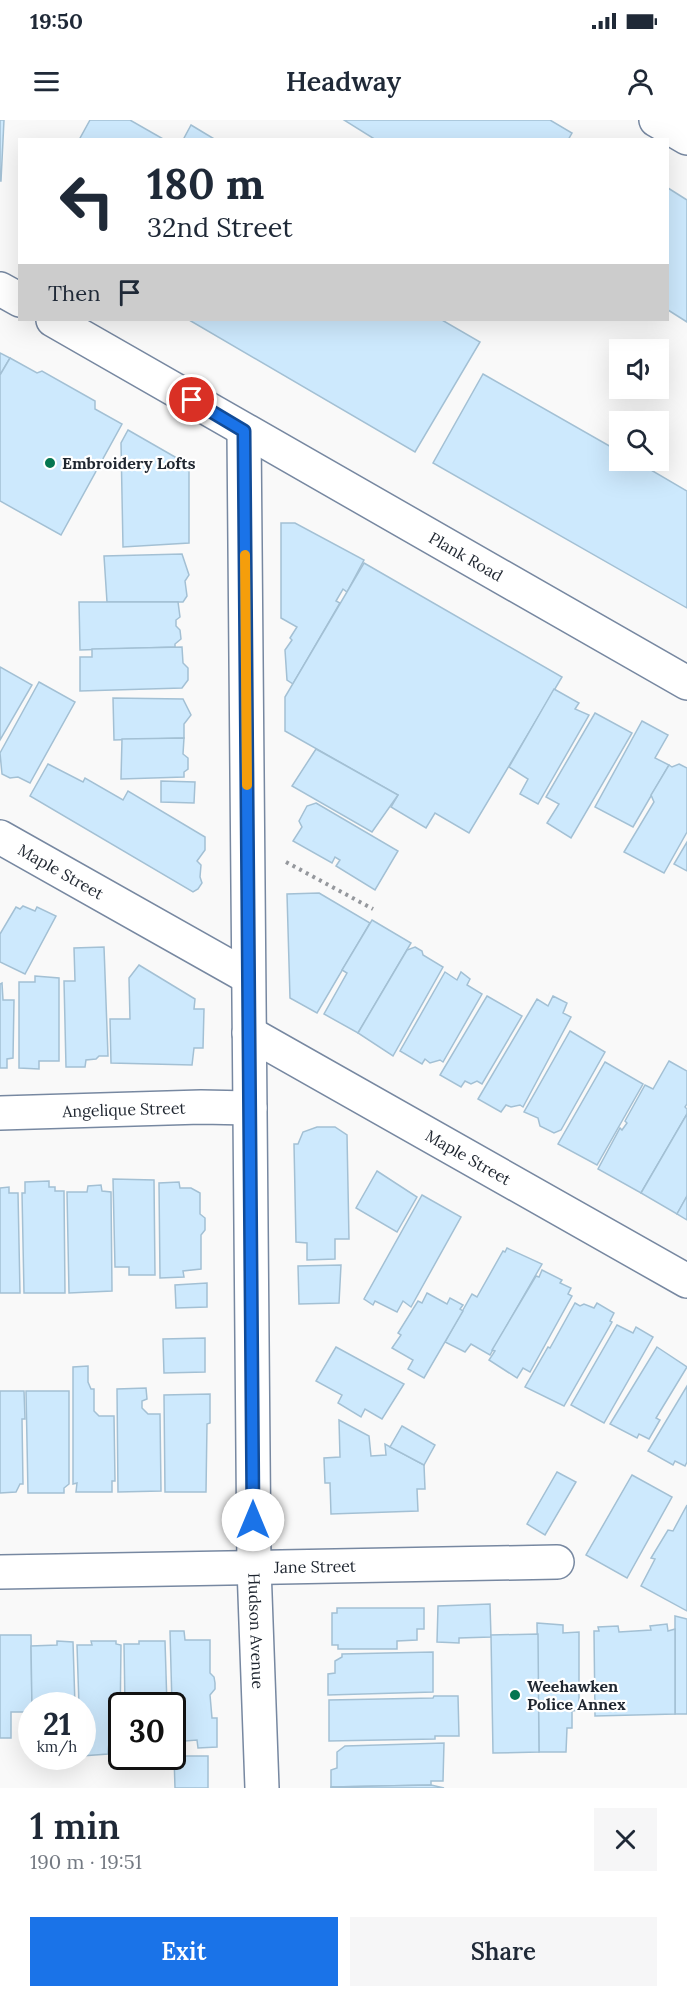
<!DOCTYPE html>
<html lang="en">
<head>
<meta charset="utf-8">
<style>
	:root { --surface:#fff; --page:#f6f6f7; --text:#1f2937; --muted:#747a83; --accent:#1a73e8 }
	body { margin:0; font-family:Lora,serif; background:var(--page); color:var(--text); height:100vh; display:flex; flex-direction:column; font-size:22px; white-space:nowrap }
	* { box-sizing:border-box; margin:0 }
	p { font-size:20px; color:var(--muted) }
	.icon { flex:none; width:33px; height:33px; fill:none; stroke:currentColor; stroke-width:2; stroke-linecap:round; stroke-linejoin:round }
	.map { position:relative; height:1668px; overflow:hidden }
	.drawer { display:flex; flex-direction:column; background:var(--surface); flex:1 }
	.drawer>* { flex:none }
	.hud { position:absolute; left:18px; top:18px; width:651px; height:183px; border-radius:0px; box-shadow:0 6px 24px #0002; background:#fff; color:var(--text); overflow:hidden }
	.fabs { position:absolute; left:609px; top:219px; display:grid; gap:12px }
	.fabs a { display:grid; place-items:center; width:60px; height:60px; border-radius:0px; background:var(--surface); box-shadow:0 6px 24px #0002; font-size:30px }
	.speed { position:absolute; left:18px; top:1572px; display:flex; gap:12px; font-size:30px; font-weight:700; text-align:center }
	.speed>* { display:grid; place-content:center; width:78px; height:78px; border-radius:50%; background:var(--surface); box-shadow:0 6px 24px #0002; line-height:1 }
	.speed small { font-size:15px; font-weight:400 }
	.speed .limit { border:3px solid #111; border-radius:9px; background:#fff; color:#111 }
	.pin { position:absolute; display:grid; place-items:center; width:51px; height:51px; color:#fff; margin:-26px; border:3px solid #fff; border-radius:50%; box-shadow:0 2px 6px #0007 }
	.me { position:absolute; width:66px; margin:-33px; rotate:0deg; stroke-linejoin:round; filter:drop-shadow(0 0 4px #0008) }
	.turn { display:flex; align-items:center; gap:21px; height:126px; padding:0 30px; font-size:27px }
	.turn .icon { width:78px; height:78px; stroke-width:2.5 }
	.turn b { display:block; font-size:42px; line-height:51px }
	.then { display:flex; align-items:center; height:57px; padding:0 30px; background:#0003; gap:12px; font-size:22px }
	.round { display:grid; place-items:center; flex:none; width:63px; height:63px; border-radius:0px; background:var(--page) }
	.headline { display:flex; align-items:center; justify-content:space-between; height:102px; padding:0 30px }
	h1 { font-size:36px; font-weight:600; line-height:45px }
	.primary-button { display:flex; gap:12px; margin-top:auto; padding:12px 30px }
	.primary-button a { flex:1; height:69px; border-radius:0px; background:var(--accent); color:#fff; font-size:24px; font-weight:600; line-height:69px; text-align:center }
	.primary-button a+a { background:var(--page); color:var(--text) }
	.status { display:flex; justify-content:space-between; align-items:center; height:42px; padding:0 30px; background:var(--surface); direction:ltr }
	.status svg { height:16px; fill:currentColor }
	header { display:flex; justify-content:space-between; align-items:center; height:78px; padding:0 30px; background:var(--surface); font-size:27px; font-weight:600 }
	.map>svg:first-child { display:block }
</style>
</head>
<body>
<div class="status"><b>19:50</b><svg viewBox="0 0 49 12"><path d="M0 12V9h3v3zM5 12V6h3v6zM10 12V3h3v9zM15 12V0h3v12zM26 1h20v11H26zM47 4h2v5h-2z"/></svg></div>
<header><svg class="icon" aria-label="menu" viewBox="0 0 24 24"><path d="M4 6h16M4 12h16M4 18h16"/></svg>Headway<svg class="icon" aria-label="person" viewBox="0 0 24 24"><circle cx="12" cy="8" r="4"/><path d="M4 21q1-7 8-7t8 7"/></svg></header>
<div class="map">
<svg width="687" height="1668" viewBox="0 0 687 1668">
	<rect width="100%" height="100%" fill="#f9f9f9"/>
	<!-- building -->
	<g fill="#cde9fd" stroke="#a3c0d4" stroke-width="1.5">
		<polygon points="0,0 4,0 1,61 0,61"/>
		<polygon points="90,0 130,0 165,20 79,20"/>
		<polygon points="344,0 550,0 572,13 568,20 376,20"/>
		<polygon points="191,5 216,20 183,20"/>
		<polygon points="668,68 687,80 687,202 668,190"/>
		<polygon points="189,200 442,200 480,222 415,332"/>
		<polygon points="0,233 10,238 0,255"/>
		<polygon points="10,238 37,253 42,251 95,281 95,289 122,304 61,415 0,381 0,255"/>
		<polygon points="483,254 620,332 620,340 634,340 687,371 687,488 433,343"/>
		<polygon points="128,310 189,345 189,423 123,427 121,323"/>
		<polygon points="281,403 295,403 364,440 347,472 343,469 336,481 340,483 293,564 287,560 285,530 292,520 290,518 297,507 281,498"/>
		<polygon points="182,434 189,455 185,461 187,476 183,482 107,482 104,436"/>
		<polygon points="364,443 562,557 469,713 435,693 426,708 391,687 398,675 285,611 285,577"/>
		<polygon points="79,482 178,482 180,497 176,500 176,506 180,510 181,519 175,524 175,527 80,530"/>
		<polygon points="182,527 183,543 188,548 188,560 182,568 80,571 80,537 92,537 92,529"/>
		<polygon points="0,547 32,565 0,620"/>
		<polygon points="39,562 75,582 30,663 18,657 10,658 2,654 0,633"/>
		<polygon points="554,569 579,583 575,589 589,595 538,684 520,674 528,659 509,647"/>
		<polygon points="113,578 183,579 191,595 184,604 184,618 114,620"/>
		<polygon points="595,593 632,613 571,718 547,703 559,684 546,677"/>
		<polygon points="642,601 668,615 655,638 669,645 633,707 595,687"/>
		<polygon points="184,618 183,634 188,638 188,649 184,652 184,657 121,659 122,619"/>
		<polygon points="316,629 398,675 372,712 292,666"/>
		<polygon points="48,644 83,662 85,658 123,680 128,671 205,717 205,730 197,741 201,745 200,757 202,763 198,769 193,772 30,676"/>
		<polygon points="679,644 687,648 687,712 664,753 624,732 654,682 651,675 669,645 672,647"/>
		<polygon points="161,661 195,662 194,683 161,682"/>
		<polygon points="316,683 398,731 375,770 336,746 340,740 335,737 332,743 293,721 302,707 299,701 307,686"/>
		<polygon points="687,722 687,751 674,744"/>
		<polygon points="319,773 370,803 317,893 290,878 287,774"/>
		<polygon points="23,786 35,791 37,787 56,796 25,854 0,842 0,814 16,787 20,789"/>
		<polygon points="372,800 411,823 358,913 324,894 347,853 342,850"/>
		<polygon points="104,827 108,936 99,936 96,939 86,940 85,947 66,947 64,861 75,861 74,828"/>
		<polygon points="415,827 422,831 423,835 443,847 393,936 358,913 407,830"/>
		<polygon points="139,845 195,879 194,889 204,889 203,928 194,928 192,945 111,943 110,899 130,899 129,858"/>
		<polygon points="445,852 457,860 461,852 470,859 467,865 482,874 443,942 440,940 430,943 425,939 422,944 400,931"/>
		<polygon points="35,856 59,858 59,941 39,941 39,949 19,948 19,862 35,862"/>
		<polygon points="2,863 3,880 14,880 13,938 7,939 7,948 0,948 0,864"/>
		<polygon points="487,876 522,896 482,964 477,961 471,964 465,961 461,967 440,955"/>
		<polygon points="553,876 567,883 563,893 571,897 523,987 520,985 511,987 506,985 501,992 478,979 537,879 548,886"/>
		<polygon points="570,911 605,932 561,1010 554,1013 540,1006 538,998 524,992"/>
		<polygon points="669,941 687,951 687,984 685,987 687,989 687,994 641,1073 598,1049 620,1008 622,1010 627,1003 625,1001 645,965 653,969"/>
		<polygon points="605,942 643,964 597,1045 558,1024"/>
		<polygon points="687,994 687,1076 677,1094 641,1073"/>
		<polygon points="317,1007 335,1007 347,1015 349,1119 335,1119 335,1139 307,1140 307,1123 296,1122 294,1024 298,1024 303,1012"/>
		<polygon points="377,1051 417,1077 397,1112 356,1088"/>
		<polygon points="113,1059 154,1060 155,1155 129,1155 129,1147 115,1147"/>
		<polygon points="49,1061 49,1067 55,1067 55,1071 64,1071 65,1173 24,1173 22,1073 25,1073 25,1062"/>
		<polygon points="179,1062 180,1068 191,1068 200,1073 200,1094 205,1098 205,1110 201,1115 201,1149 183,1151 184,1157 160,1158 159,1063"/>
		<polygon points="101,1065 102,1071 111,1072 112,1171 69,1173 67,1072 87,1072 88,1066"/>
		<polygon points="9,1067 9,1073 18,1073 20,1173 0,1173 0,1068"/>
		<polygon points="422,1075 461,1097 411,1187 403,1181 397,1192 375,1181 373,1185 364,1179"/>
		<polygon points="687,1076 687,1100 677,1094"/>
		<polygon points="507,1128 542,1144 490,1235 471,1224 465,1232 445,1222 472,1174 477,1177 503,1131 505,1132"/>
		<polygon points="341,1145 339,1183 299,1184 298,1146"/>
		<polygon points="542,1150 562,1160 560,1163 571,1168 568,1174 572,1176 530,1252 523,1248 517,1258 489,1240 495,1231 492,1230 536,1156 539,1157"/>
		<polygon points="207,1163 207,1187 176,1188 175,1165"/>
		<polygon points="427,1173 447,1184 450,1178 463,1185 460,1189 463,1191 424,1258 408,1249 413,1240 392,1228 401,1215 398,1213 418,1181 422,1183"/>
		<polygon points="575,1183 580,1186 584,1184 594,1188 597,1183 614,1193 610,1201 612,1202 564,1286 525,1267 548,1227 550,1228"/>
		<polygon points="617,1205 633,1213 636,1207 653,1217 604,1303 571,1285"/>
		<polygon points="205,1218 205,1252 164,1253 163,1219"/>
		<polygon points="336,1227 404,1264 382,1299 365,1289 361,1297 338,1283 342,1275 316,1261"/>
		<polygon points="657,1227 687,1247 656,1298 660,1300 649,1319 639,1314 637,1318 610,1304"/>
		<polygon points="88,1246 88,1262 91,1269 94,1269 94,1291 99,1296 114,1296 115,1361 112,1361 112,1372 76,1372 77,1363 73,1364 73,1247"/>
		<polygon points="687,1266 687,1342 685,1346 675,1341 673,1345 648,1331"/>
		<polygon points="146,1268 147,1279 142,1281 142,1288 148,1294 160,1294 161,1371 118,1372 117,1269"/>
		<polygon points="0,1271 24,1271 25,1299 22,1299 23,1364 20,1364 16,1372 0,1373"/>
		<polygon points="26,1271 69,1271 69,1364 64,1368 64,1373 28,1373"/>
		<polygon points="210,1274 210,1303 207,1304 206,1372 165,1372 164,1275"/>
		<polygon points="339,1300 369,1316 371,1336 386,1335 385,1324 424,1345 425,1369 417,1369 418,1391 331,1394 330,1363 325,1363 324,1338 340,1337"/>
		<polygon points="402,1306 435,1325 424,1345 390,1327"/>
		<polygon points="557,1352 576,1362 545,1415 527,1404"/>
		<polygon points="632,1355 672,1377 627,1458 586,1435"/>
		<polygon points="687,1385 687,1491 641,1466 655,1439 651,1438 668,1410 673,1411"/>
		<polygon points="490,1484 491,1517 459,1518 459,1523 437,1522 438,1486"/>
		<polygon points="337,1488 424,1488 424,1509 417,1509 417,1520 397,1521 397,1529 338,1529 338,1525 332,1525 332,1493 337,1493"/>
		<polygon points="675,1496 687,1499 687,1594 675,1594"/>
		<polygon points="537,1503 563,1505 563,1513 579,1512 579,1590 572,1591 572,1608 567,1608 566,1632 539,1632"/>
		<polygon points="667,1504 668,1511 675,1509 675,1594 595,1596 594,1511 599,1511 598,1507 618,1506 619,1512 651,1510 650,1506"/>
		<polygon points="170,1511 184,1511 185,1520 210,1520 210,1553 214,1557 215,1563 215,1569 210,1575 212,1598 217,1598 217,1627 198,1628 197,1620 173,1622"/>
		<polygon points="538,1514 539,1632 493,1633 491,1515"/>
		<polygon points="0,1515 31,1515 32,1592 11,1592 11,1618 0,1618"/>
		<polygon points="57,1521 73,1522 75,1586 32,1586 32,1589 31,1526 57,1525"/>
		<polygon points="91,1521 116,1521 116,1524 121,1525 120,1606 114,1606 110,1610 108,1634 82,1636 82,1586 79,1586 77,1525 92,1525"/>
		<polygon points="139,1521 165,1521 167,1586 125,1586 124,1524 139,1524"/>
		<polygon points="433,1532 433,1572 328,1575 328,1554 335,1553 335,1541 342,1537 342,1534"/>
		<polygon points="434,1576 458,1576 459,1616 435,1616 435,1619 329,1621 329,1580 433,1578"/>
		<polygon points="444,1623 443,1661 431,1661 431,1665 331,1667 331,1650 337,1648 337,1632 345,1626"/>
		<polygon points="174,1636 208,1636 208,1668 175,1668"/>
		<polygon points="431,1665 444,1668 331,1668 331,1667"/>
	</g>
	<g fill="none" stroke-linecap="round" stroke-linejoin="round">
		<!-- street casing -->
		<g stroke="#7788a1" stroke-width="36">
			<g id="street">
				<polyline points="656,0 687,18"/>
				<path id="s1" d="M 244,311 L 254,1447 L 262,1668"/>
				<path id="s2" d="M 0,717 L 248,857"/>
				<path id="s3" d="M 249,913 L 687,1161"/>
				<path id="s4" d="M 0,993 L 201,987 L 250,988"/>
				<path id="s5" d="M 0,1452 L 557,1442"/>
			</g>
		</g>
		<!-- secondary casing -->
		<g stroke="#7788a1" stroke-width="36">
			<g id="secondary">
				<polyline points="0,169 20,180"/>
				<path id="s6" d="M 53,200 L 687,563"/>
			</g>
		</g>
		<!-- path -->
		<polyline stroke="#95989d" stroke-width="4" stroke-dasharray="3 4.5" stroke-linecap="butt" points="286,742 373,789"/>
		<!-- street -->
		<use href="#street" stroke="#fff" stroke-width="33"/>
		<!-- secondary -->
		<use href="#secondary" stroke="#fff" stroke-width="33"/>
	</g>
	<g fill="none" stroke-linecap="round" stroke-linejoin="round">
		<!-- route casing -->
		<g stroke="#114b97" stroke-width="15">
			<polyline id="route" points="192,280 244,311 253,1400"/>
		</g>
		<!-- route -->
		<use href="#route" stroke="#1a73e8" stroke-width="10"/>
		<!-- slow -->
		<polyline stroke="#f59e0b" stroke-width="10" points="245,435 247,665"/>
	</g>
	<!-- markers -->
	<g fill="#047650" stroke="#fff" stroke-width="2">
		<circle cx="50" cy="343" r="6"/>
		<circle cx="515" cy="1575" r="6"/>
	</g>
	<g text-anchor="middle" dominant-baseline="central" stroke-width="4.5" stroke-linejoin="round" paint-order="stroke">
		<!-- poi labels -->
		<g font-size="16" font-weight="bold" fill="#1f2630" stroke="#fff" text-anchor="start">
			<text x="62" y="343">Embroidery Lofts</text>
			<text x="527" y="1566">Weehawken<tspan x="527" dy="18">Police Annex</tspan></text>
		</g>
		<!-- street labels -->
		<g font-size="16" fill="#1f2630" stroke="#fff">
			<text stroke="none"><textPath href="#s6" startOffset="476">Plank Road</textPath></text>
			<text stroke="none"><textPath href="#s2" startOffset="70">Maple Street</textPath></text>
			<text stroke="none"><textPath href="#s4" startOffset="124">Angelique Street</textPath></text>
			<text stroke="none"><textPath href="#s3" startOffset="252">Maple Street</textPath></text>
			<text stroke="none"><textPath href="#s5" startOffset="315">Jane Street</textPath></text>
			<text stroke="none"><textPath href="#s1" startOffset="1200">Hudson Avenue</textPath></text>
		</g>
	</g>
</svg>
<div class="fabs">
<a><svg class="icon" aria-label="sound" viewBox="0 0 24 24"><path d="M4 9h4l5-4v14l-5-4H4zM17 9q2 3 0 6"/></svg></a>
<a><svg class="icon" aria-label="search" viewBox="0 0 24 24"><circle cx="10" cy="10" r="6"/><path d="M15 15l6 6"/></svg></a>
</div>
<div class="speed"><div>21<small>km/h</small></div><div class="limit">30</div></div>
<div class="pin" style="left:192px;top:280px;background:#d93025"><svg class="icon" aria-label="arrive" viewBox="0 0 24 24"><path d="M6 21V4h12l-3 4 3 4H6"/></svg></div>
<svg class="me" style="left:253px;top:1400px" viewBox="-20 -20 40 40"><circle r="19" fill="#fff"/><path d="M0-13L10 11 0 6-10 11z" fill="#1a73e8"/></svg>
<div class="hud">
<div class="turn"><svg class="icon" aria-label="left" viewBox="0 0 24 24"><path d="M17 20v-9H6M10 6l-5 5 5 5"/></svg><div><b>180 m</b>32nd Street</div></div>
<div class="then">Then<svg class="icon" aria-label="arrive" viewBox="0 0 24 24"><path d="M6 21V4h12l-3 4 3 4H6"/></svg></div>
</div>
</div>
<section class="drawer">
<div class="headline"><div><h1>1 min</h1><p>190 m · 19:51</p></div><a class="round"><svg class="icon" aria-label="close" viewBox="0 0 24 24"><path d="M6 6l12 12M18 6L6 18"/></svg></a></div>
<div class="primary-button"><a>Exit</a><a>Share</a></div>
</section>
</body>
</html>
